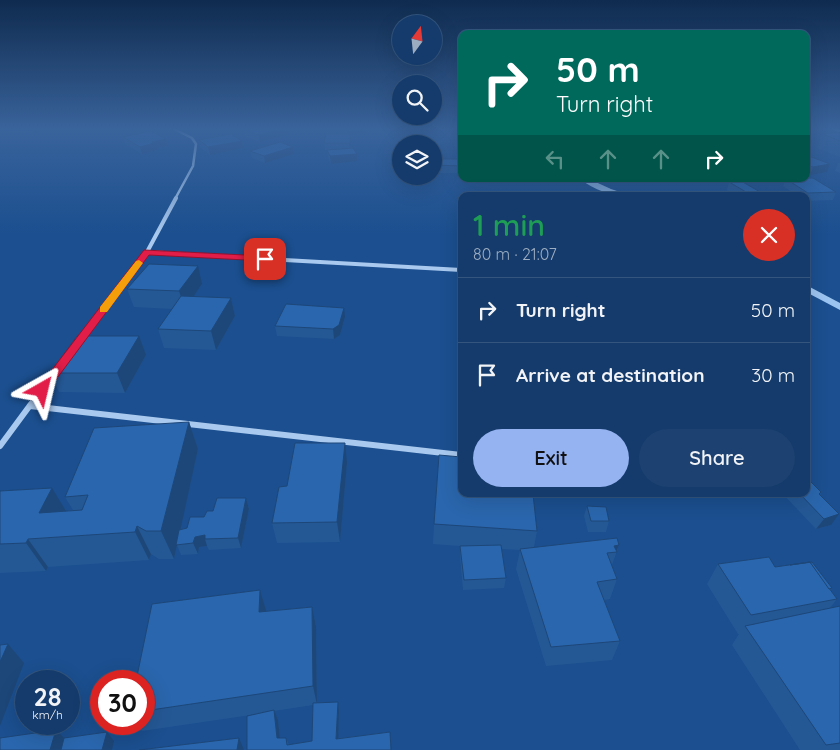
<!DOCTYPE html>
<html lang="en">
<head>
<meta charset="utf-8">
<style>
	:root { --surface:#143b6b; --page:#1d4271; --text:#f1f3f6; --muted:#9dadc1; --line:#33557e; --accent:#95b2f1 }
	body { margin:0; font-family:Quicksand,sans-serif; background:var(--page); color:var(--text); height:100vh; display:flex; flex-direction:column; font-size:19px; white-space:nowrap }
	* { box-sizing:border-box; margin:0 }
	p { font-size:16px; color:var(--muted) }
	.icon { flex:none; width:28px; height:28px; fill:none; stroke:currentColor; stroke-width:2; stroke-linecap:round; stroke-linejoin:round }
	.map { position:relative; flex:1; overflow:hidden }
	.drawer { position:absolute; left:458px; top:192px; width:352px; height:305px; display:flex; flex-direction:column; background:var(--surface); border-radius:10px; box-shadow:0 5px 20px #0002,0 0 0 1px var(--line) }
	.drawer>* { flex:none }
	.guide { position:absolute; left:458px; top:30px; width:352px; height:152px; border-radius:10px; box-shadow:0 5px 20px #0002,0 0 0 1px var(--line); background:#00695c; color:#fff; overflow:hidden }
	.needle { width:32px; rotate:15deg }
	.fabs { position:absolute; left:392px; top:15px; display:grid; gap:10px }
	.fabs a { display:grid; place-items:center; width:50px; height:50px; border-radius:50%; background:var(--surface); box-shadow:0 5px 20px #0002,0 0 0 1px var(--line); font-size:25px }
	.speed { position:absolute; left:15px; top:670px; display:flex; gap:10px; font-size:25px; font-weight:700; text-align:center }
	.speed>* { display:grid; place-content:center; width:65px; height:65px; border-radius:50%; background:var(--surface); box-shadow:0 5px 20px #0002,0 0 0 1px var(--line); line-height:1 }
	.speed small { font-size:12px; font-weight:400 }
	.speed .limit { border:8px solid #d22; background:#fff; color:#111 }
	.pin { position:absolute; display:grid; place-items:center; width:42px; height:42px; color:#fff; margin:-21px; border-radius:10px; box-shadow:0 2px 8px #0006 }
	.me { position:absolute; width:55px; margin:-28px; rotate:37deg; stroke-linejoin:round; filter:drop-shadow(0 0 4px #0008) }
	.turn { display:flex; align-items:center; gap:18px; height:105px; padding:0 15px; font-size:22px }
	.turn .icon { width:65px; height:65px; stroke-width:2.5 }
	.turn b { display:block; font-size:35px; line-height:42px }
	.lanes { display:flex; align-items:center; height:48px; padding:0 15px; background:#0003; justify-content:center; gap:25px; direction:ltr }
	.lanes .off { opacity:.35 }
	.round { display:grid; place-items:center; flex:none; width:52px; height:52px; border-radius:26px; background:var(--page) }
	.summary { display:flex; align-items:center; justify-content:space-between; height:85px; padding:0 15px }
	h1 { font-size:30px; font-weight:600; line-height:38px; color:#1e9e55 }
	.primary-button { display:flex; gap:10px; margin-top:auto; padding:10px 15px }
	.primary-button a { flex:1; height:58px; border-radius:30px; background:var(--accent); color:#111; font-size:20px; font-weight:600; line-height:58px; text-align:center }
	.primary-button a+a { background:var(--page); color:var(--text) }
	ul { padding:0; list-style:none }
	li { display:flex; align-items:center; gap:15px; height:65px; padding:0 15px; border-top:1px solid var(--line) }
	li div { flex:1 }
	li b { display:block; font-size:19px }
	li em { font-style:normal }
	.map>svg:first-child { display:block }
</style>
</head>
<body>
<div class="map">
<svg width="840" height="750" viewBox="0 0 840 750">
	<rect width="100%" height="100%" fill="#1b4f8f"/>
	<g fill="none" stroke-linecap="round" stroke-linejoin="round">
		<!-- stream -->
		<g fill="#9cc4f0" fill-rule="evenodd">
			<path d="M 580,179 L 589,179 L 611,189 L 632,196 C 614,197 594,190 580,179 Z"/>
			<polygon points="806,285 840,303 840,310 806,292"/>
		</g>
		<!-- minor-far3 -->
		<g stroke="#a9c9ee" stroke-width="2.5">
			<polyline points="174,129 192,138 196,144 193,166 175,199"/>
			<polyline points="834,129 840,131"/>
		</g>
		<!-- minor-far2 -->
		<g stroke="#a9c9ee" stroke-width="4">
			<polyline points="147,252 461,270"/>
			<polyline points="119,289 147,252 176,198"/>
		</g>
		<!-- minor-far1 -->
		<g stroke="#a9c9ee" stroke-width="4.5">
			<polyline points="79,341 119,288"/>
			<polyline points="31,406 56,372"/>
		</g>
		<!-- minor -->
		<g stroke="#a9c9ee" stroke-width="6">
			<polyline points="30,406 461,455"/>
			<polyline points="0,446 31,404"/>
		</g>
	</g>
	<!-- wall -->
	<g fill="#245895" fill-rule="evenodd">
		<polygon points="0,129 46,129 34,134 0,131"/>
		<polygon points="243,129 288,129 289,134 260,142 245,136"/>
		<polygon points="341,129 366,129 366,133 350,135 350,148 357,161 331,164 328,157 327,150 325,150 324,143 346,134"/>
		<polygon points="454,129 461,129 461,136 460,136"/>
		<polygon points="840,132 840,157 817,148 823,134"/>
		<polygon points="123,137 168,146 157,148 157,150 142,154 125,144"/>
		<polygon points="199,140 242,141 243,148 210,155 200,147"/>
		<polygon points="293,147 294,154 265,163 252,158 250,151"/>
		<polygon points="806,155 827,172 810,175 806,174"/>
		<rect x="434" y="159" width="27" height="14"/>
		<polygon points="838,163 840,163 840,173 835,171"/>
		<polygon points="742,179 806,179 836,192 833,200 806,201 806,196 798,196 783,186 786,179 746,182"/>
		<polygon points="729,182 767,196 737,196 727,190"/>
		<polygon points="202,284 193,297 231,298 235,316 216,350 164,348 158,329 172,309 134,307 127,289"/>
		<polygon points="345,317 340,335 334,339 277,336 275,326"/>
		<polygon points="146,355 125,393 59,392 50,373"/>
		<polygon points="189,422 198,449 180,529 187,528 213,511 246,498 249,509 241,548 209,550 207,546 199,547 198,554 181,555 177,545 174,559 159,559 151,554 149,560 48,567 46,571 0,573 0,491 66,511 73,510 65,497"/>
		<polygon points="347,463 340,542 277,543 272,523 287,486"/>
		<polygon points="821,492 820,495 831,525 816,529 783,494 806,494"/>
		<polygon points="587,506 609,521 606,532 588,532 584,516"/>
		<polygon points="434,524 537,531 534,547 619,545 612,565 617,579 610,599 604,600 620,641 612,660 546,666 516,569 520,550 502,549 506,578 504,588 463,590 460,556 460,546 433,544"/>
		<polygon points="718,564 832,588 831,590 837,599 830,608 840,606 840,750 800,750 732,645 739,634 738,634 707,584"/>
		<path d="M 260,590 L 266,611 L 312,607 L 316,626 L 317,703 L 338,702 L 339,711 L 338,738 L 390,732 L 391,750 L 247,750 L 247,716 L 264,713 L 142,731 L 136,724 L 144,724 L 144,681 L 136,681 L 152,604 ZM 313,705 L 312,741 L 289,745 L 286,738 L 280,738 L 278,720 L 274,711 Z"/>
	</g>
	<!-- shaded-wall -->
	<g fill="#1d4779">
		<polygon points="32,129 46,129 34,134"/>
		<polygon points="283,129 288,129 289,134 260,142 259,135"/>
		<polygon points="347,129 366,129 366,133 350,135 350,150"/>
		<polygon points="166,139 168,146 157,148 157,150 142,154 140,147 152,142"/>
		<polygon points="242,141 243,148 210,155 208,147"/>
		<polygon points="293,147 294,154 265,163 264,156"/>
		<polygon points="357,154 357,161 331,164 330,156"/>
		<polygon points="830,164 827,172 810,175 813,167"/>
		<polygon points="198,266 202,284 185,309 179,291"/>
		<polygon points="231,298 235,316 216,350 211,331"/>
		<polygon points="344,308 345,317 340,335 334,339 333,329"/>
		<polygon points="139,336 146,355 125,393 117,373"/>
		<polygon points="189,422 198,449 174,559 161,531"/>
		<polygon points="345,443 347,463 340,542 337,522"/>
		<polygon points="52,488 69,516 39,513"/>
		<polygon points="246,498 249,509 241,548 238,538"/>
		<polygon points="839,514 831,525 816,529 824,519"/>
		<polygon points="137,526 151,554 149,560 135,532"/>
		<polygon points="205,535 205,539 207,546 199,547 198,554 193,543 195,537"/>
		<polygon points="28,539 48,567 46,571 26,543"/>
		<polygon points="619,545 616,552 614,546"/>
		<polygon points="260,590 266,610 265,632 259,612"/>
		<polygon points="312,607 316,626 317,705 313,686"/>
		<polygon points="8,644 24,663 0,726 0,662"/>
		<polygon points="338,702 339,711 338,748 336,739"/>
		<polygon points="274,710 278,720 281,747 277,738"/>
		<polygon points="56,730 73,747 72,750 50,750"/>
		<polygon points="107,732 114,741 112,750 102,750"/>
		<polygon points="239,738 244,750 237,750"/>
	</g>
	<!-- building -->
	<g fill="#2a66ad" stroke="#1d4779">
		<polygon points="243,129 283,129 259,135"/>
		<polygon points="151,131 166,139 152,142 155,143 140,147 123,137"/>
		<polygon points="840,132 840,141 823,134"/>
		<polygon points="231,134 242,141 208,147 199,140"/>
		<polygon points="326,134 350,134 350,143 324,143"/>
		<polygon points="280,142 293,147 264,156 250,151"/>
		<polygon points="353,148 357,154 330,156 327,150"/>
		<polygon points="806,155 830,164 813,167 806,165"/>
		<polygon points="434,159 461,159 461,166 434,165"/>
		<polygon points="806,178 813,178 836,192 808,193 786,179 806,179"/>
		<polygon points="741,181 767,196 753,196 729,182"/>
		<polygon points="149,264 198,266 179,291 127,289"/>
		<polygon points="181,296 231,298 211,331 158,329"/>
		<polygon points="286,304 344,308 339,325 333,329 275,326"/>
		<polygon points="77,336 139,336 117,373 50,373"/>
		<polygon points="189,422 161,531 146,531 137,526 135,532 28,539 26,543 0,544 0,491 52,488 39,513 82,510 88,495 65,497 94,428"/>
		<polygon points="295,443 345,443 337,522 272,523 279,487 287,486"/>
		<polygon points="439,455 461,457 461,494 533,494 537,531 434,524"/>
		<polygon points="806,477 821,492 819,494 839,514 824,519 800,494 806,494"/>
		<polygon points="217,498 246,498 238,538 205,539 205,535 195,537 193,543 176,545 179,530 187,528 190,517 204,517 207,511 213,511"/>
		<polygon points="587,506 606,507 609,521 591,521"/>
		<polygon points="617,538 619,545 614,546 617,552 607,553 617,579 597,582 620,641 551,647 520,549"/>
		<polygon points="501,545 506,578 464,580 460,546"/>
		<polygon points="769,557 775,567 810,562 837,599 751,615 718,564"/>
		<polygon points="810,562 790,565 812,562 832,588 829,589"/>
		<polygon points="260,590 259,612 312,607 313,686 144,711 144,681 136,681 152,604"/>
		<polygon points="840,606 840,743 826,745 745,626"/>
		<polygon points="8,644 0,662 0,645"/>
		<polygon points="338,702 336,739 390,732 391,750 247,750 247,716 274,710 277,738 286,738 287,745 312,741 313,703"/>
		<polygon points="56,730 50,750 0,750 0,738"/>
		<polygon points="107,732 102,750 61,750 64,738"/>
		<polygon points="239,738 237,750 139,750"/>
	</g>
	<!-- sky -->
	<linearGradient id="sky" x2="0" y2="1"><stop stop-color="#0f2b4f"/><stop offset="0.55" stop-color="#39639b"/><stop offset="1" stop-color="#39639b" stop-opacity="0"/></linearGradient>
	<rect width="840" height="234" fill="url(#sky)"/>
	<!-- route -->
	<polygon fill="#e11d48" stroke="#92132f" points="144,250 265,256 269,259 265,261 149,255 46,393 38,393 36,390 38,388"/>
	<!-- slow -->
	<polygon fill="#f59e0b" points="139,260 143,263 107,312 100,312 100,307 136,261"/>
</svg>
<div class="fabs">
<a><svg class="needle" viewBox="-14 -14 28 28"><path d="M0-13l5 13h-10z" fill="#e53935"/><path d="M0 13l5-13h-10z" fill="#9dadc1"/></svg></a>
<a><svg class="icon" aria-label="search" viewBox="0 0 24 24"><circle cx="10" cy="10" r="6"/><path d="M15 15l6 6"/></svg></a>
<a><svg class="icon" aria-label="layers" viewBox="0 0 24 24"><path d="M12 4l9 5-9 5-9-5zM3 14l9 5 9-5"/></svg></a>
</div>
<div class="speed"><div>28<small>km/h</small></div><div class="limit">30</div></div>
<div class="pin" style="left:265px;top:259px;background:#d93025"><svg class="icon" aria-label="arrive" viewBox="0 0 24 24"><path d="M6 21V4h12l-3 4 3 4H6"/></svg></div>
<svg class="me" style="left:42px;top:390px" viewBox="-20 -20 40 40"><path d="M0-17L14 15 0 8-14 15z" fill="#e11d48" stroke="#fff" stroke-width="4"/></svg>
<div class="guide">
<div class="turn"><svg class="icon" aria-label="right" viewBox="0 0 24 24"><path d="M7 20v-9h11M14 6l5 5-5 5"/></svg><div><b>50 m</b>Turn right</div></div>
<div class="lanes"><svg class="icon off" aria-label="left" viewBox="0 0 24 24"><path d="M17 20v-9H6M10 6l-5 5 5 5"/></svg><svg class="icon off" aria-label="ahead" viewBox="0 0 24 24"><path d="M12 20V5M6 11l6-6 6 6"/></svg><svg class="icon off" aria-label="ahead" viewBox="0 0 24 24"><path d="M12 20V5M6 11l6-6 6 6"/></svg><svg class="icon" aria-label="right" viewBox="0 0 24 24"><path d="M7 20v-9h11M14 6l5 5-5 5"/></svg></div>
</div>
<section class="drawer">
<div class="summary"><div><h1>1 min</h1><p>80 m · 21:07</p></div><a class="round" style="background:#d93025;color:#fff"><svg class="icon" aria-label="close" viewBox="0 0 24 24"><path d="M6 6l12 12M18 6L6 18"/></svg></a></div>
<ul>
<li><svg class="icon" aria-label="right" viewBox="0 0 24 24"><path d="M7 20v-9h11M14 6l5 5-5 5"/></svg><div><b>Turn right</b></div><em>50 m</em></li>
<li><svg class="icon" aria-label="arrive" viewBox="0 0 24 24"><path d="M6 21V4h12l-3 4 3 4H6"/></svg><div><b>Arrive at destination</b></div><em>30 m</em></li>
</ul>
<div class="primary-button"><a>Exit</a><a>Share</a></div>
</section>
</div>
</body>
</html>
